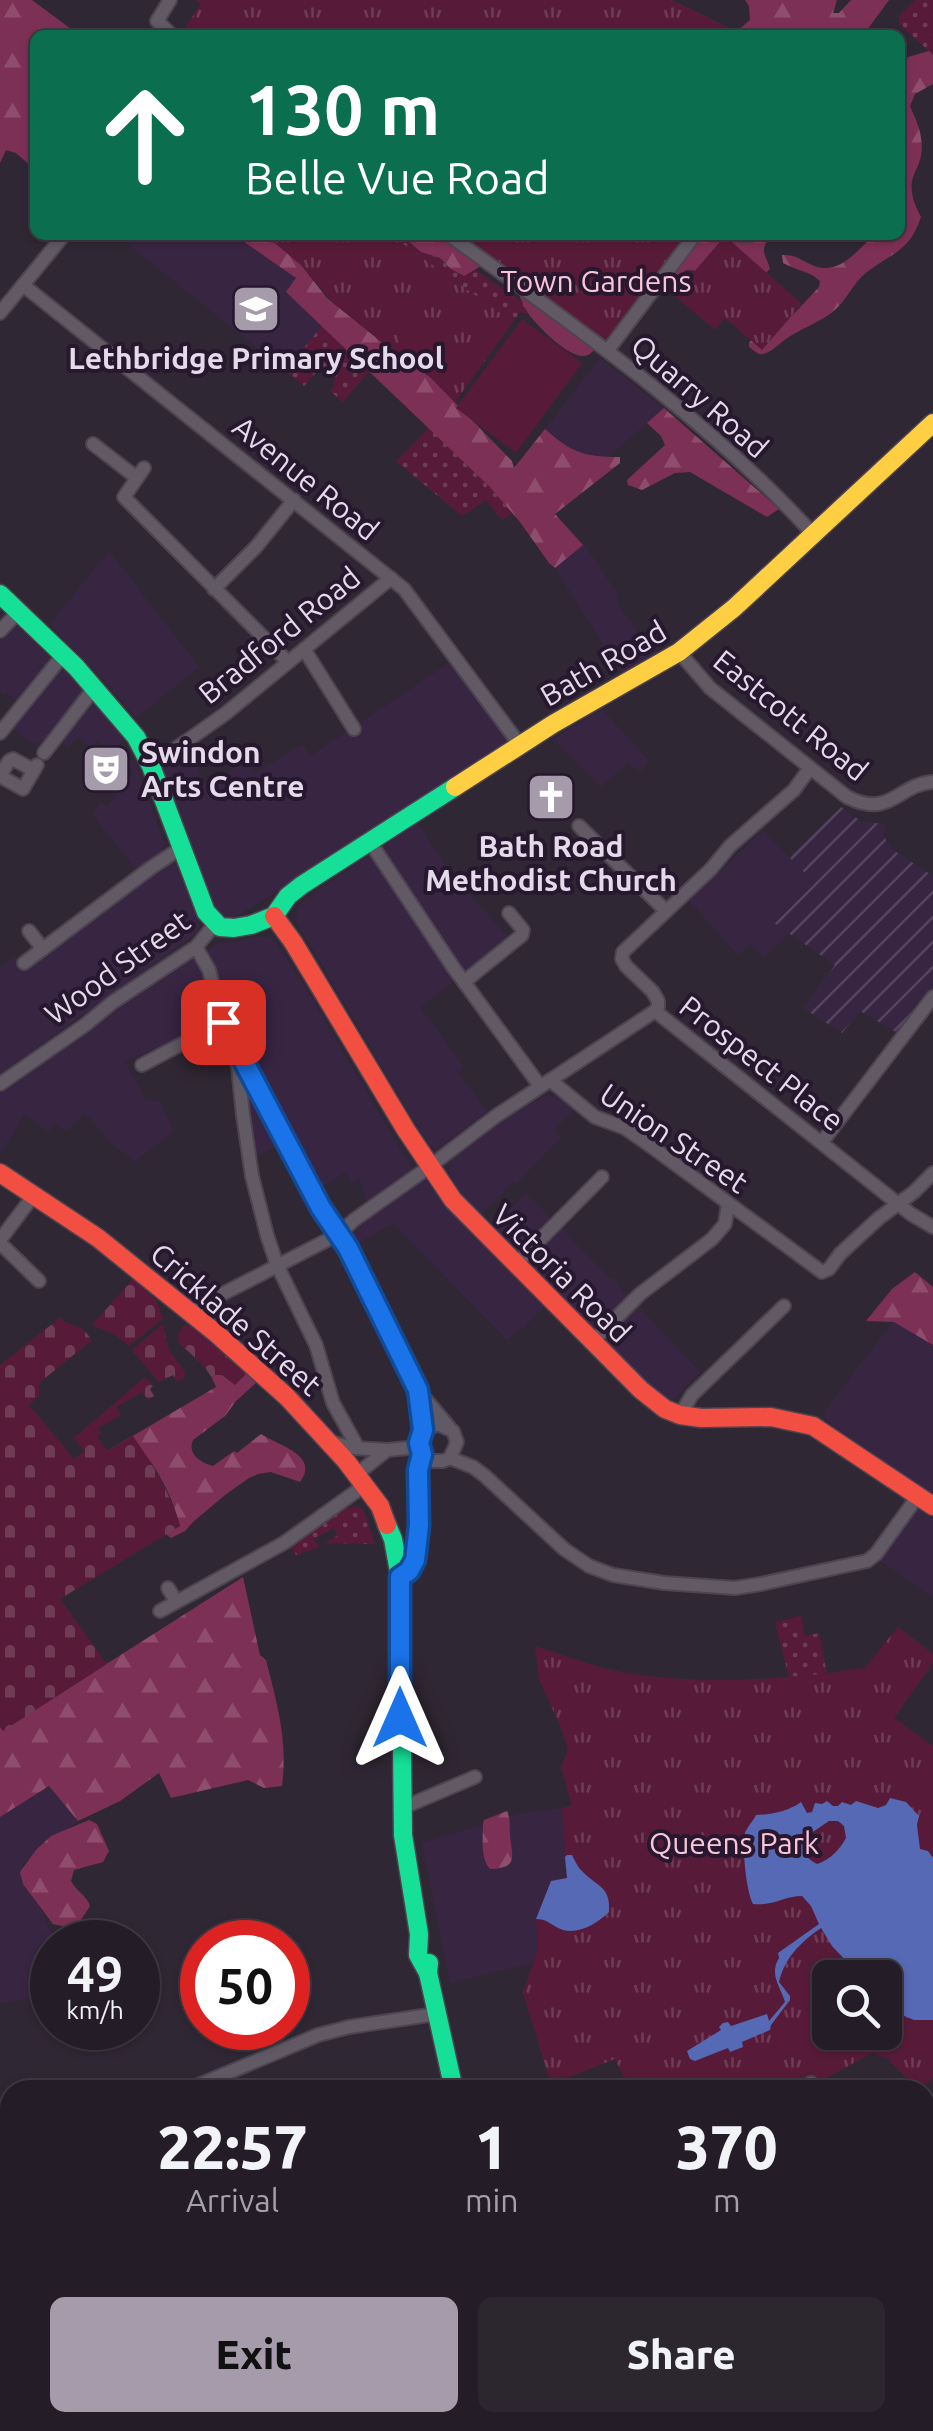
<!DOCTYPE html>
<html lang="en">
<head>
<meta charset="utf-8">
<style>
	:root { --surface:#241d27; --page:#2c262f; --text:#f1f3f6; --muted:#a3a2a7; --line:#413b44; --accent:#a59baa }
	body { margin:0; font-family:Ubuntu,sans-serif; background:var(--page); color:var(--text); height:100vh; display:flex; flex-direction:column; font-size:38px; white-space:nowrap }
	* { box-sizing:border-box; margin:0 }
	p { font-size:32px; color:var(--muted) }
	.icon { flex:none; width:55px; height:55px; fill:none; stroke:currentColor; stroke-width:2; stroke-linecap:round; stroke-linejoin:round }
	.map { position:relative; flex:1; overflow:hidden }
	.drawer { position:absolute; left:0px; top:2080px; width:935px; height:352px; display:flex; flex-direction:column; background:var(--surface); border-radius:30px 30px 0 0; box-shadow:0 2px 8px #0004,0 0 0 2px var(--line) }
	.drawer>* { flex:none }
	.banner { position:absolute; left:30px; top:30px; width:875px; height:210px; border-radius:15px; box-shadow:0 2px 8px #0004,0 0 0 2px var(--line); background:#0b6e4f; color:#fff; overflow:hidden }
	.controls { position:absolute; left:812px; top:1960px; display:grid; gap:20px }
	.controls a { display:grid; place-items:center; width:90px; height:90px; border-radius:15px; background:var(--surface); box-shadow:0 2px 8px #0004,0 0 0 2px var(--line); font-size:50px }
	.speed { position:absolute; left:30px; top:1920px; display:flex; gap:20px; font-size:50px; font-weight:700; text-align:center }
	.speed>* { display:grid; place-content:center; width:130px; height:130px; border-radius:50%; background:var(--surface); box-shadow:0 2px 8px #0004,0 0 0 2px var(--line); line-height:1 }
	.speed small { font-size:25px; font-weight:400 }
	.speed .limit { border:15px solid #d22; background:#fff; color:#111 }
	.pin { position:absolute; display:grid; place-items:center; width:85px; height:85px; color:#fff; margin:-42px; border-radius:20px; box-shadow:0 5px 15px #0006 }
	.me { position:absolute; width:110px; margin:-55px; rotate:0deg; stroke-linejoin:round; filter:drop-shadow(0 0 8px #0008) }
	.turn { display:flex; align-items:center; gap:35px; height:210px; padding:0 50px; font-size:45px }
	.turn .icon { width:130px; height:130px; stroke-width:2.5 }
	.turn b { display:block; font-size:70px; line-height:85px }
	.eta { display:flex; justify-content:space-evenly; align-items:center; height:170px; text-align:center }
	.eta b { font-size:60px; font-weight:800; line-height:70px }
	.action { display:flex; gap:20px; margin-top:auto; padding:20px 50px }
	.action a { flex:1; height:115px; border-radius:15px; background:var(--accent); color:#111; font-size:40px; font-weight:800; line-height:115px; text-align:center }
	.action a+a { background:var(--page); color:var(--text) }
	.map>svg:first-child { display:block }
</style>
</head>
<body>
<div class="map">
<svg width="933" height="2431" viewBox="0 0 933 2431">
	<defs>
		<pattern id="industrial-furrows" width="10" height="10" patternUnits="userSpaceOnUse" patternTransform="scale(2.5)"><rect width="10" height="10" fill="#382542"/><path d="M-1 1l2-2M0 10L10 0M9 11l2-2" fill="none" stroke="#55445d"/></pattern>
		<pattern id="grass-dots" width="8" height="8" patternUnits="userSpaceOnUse" patternTransform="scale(2.5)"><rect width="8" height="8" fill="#571b39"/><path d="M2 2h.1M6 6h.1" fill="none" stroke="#6f3c56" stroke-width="1.8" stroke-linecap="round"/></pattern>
		<pattern id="forest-firs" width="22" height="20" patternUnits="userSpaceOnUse" patternTransform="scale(2.5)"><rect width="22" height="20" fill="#7d3055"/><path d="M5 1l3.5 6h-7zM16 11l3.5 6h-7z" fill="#8f4d6e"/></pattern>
		<pattern id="cemetery-stones" width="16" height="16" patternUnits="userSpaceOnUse" patternTransform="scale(2.5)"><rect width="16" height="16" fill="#571b39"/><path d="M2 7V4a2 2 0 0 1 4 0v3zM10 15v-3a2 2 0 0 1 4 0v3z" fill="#6f3c56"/></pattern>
		<pattern id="park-tufts" width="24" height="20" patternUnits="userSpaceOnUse" patternTransform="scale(2.5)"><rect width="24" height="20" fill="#571b39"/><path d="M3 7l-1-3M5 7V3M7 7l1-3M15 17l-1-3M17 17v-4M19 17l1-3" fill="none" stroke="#6f3c56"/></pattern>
	</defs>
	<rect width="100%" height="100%" fill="#302734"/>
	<!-- built -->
	<g fill="#382542">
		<polygon points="117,235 234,235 296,278 286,292 322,326 285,371"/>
		<polygon points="600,358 664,408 549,509 514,469"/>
		<polygon points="584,544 616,592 619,605 641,637 657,654 623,674 555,568"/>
		<polygon points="109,551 199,667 136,718 104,680 50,624"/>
		<polygon points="13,622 53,661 18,703 7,693 4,695 0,691 0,637"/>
		<polygon points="452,661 509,742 238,916 225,919 213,910 160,770 188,748 206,785 246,761 255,773 302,744 310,756"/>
		<polygon points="60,667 83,691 42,745 37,742 35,744 9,727"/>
		<polygon points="91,701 113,722 125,739 104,756 98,753 102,747 97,740 91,747 78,737 69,747 59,740"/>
		<polygon points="602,709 649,761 640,772 627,763 601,787 554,739"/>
		<polygon points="134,758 165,845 161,852 136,869 92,814 101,802 108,806 127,779 133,776 129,762"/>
		<polygon points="418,823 450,873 509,938 420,1007 464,1067 458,1072 487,1112 437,1149 430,1146 406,1107 296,921 297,910 304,900"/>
		<polygon points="763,830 815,883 774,922 788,933 781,942 763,958 750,944 738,955 689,901"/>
		<polygon points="175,859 196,913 199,923 197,933 0,1074 0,968 14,956 24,963"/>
		<polygon points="256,937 267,937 274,940 304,985 414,1172 370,1204 366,1202 359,1178 351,1183 345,1173 318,1189 230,1029 203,953 220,943"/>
		<polygon points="193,954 202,969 219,1020 125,1062 146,1100 150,1099 153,1102 158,1099 169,1118 168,1119 173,1132 135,1161 112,1144 85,1113 67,1131 54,1123 48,1132 25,1114 0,1153 0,1091 94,1023 102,1014"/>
		<polygon points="250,1080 283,1142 255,1158 242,1082"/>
		<polygon points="548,1094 561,1098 575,1109 554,1131 561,1138 516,1184 513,1182 478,1218 459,1192 449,1173 451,1160 506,1118"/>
		<polygon points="423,1177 444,1204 545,1305 524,1328 518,1329 507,1340 393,1223 354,1246 352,1233 357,1224"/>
		<polygon points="526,1193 552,1219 516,1256 489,1231"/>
		<polygon points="560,1227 610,1278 613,1277 627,1296 593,1330 524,1264"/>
		<polygon points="909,1301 933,1318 933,1496 826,1420 824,1412"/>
		<polygon points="638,1306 700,1372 669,1403 656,1393 602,1342"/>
		<polygon points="915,1506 933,1519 933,1597 877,1559"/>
		<polygon points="49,1786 78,1821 22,1864 55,1942 52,1942 52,1993 0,2004 0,1817"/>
		<polygon points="562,1808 567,1878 536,1919 538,1948 533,1963 450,1983 422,1843 521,1813"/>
	</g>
	<!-- industrial -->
	<polygon fill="url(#industrial-furrows)" points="841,807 862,822 886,824 884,832 886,841 893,850 933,876 933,988 901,1035 860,1011 842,1033 803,1008 835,965 774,923 815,883 789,857"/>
	<!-- grass -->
	<g fill="url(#grass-dots)">
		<polygon points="915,0 933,0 933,55 900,25 899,16"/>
		<polygon points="390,235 401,235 421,252 439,258 451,269 463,276 474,269 523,303 528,314 520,312 513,322"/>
		<polygon points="322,326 369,371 343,402 330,391 335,385 333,383 336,378 322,366 304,386 285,371"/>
		<polygon points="429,428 489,486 512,513 502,520 486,500 462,516 396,461"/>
		<polygon points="345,1505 347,1508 355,1506 363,1509 375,1544 325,1543 338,1535 334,1528 314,1539 319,1547 296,1555 290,1546"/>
		<polygon points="801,1616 805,1636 819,1633 827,1674 789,1677 775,1622"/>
	</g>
	<!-- forest -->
	<g fill="url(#forest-firs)">
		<polygon points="0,0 32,0 79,35 35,35 35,163 32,167 16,153 6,150 0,163"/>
		<polygon points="308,0 671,0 736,32 750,20 749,6 745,0 837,0 833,13 839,13 851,0 889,0 867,30 866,35 272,35"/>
		<path d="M 929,51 L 933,55 L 933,84 L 915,94 L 910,106 C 914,116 920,127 921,138 C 927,174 897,172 921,217 C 909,252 893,252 867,272 C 854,282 848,297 837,308 C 821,323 800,328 783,341 C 778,345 770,353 763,354 C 757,355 754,350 749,347 L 749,343 L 757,333 L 792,316 L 819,287 L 820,281 C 810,271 795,270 783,263 L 782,255 C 795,254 801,260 812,265 C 838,277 857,251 874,235 L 900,235 L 900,65 L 908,57 Z"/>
		<path d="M 234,235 L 265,235 L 277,244 L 301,265 L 327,298 L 399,356 L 430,377 L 512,461 L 514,468 L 545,429 C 572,453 584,457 620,457 L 620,463 L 555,514 L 583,545 L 555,568 L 549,563 L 520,522 L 489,486 L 286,292 L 296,278 Z"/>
		<polygon points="401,235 490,235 481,266 464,276 451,269 440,258 421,252"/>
		<path d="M 566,235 L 773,235 C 758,250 765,252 770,269 L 762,276 L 686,270 C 676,278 643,308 632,311 C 629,312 626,311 623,311 C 615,322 599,349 588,355 C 572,363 534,323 526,310 C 522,303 519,295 517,287 Z"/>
		<polygon points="664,408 779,509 767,517 690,472 675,473 642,490 628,485 627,480 665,445 661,436 647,423"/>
		<polygon points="915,1272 933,1287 933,1345 894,1322 866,1321 892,1289"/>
		<path d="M 247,1373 L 256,1383 L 236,1401 L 225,1416 L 193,1440 C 187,1454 201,1463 213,1466 L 234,1451 L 237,1453 L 261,1434 C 279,1446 320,1455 300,1482 L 271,1472 L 258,1474 L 249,1478 L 225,1495 L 193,1522 L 185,1531 L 171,1538 L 166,1534 L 180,1526 C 173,1498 160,1473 142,1450 C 132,1459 122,1472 110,1478 C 97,1485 84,1486 74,1499 L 79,1508 L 88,1516 C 109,1513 117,1489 135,1515 L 134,1524 L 71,1569 L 49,1591 L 39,1584 L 48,1563 L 45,1546 L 58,1532 C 51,1515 31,1509 18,1497 C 12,1491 6,1484 0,1478 L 0,1416 L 13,1413 L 29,1415 C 27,1427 17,1434 16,1447 L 26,1457 L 50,1472 C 70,1467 82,1448 103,1446 L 107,1451 L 216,1387 L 212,1378 L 215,1375 L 222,1375 L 235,1384 Z"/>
		<path d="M 243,1577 L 260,1655 L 266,1660 C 277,1704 288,1740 282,1786 L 264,1788 L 248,1780 L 171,1798 L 159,1773 L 120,1801 L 78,1821 L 49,1786 L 0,1817 L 0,1690 L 108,1663 Z"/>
		<path d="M 507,1811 C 511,1820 509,1825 510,1835 C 512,1857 519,1868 490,1869 C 480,1858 483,1838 483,1824 L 484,1820 Z"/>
		<path d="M 89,1820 L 97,1824 L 109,1851 L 103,1862 L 74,1870 L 71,1881 C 76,1891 87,1896 90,1906 L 79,1923 L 66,1927 L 53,1924 L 23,1884 L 20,1872 L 36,1850 L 51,1836 Z"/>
	</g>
	<!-- cemetery -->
	<g fill="url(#cemetery-stones)">
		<polygon points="133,1279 156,1300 163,1319 129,1346 117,1336 92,1325"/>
		<path d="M 61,1317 L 65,1322 L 83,1329 L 92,1340 L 39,1383 L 39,1396 L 29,1405 L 74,1459 L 85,1451 L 74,1438 L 145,1377 L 153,1386 L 150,1389 L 154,1396 L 148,1400 L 142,1392 L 116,1407 L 121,1415 L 98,1428 L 101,1433 L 97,1436 L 107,1451 L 133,1436 C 153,1465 170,1492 180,1526 L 60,1599 L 107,1664 L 3,1731 L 0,1727 L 0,1365 Z"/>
		<polygon points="163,1324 168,1349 185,1372 184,1378 177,1382 173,1375 159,1382 132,1350"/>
		<polygon points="185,1325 192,1327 247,1373 235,1385 222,1375 215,1375 212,1378 204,1366 178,1342 178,1334"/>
	</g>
	<!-- park -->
	<g fill="url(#park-tufts)" fill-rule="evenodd">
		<polygon points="196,0 671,0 743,35 186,35 182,32 201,4"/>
		<polygon points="265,235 390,235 513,322 455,402 430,377 399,356 333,303 301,265"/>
		<polygon points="458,235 689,235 604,342"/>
		<polygon points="725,236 802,304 762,350 725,318 715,330 674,295"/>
		<path d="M 898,1627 L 933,1654 L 933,1663 L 894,1718 L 933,1746 L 933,2077 L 921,2090 L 918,2090 L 888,2059 L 872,2053 L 826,2078 L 801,2088 L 801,2090 L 630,2090 L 615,2059 L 551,2084 L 523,1993 L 538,1948 L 536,1919 L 551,1881 L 567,1878 L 562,1808 L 572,1806 L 561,1767 L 568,1750 L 562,1730 L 539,1679 L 535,1646 C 570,1657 604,1671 640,1675 C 714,1685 791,1679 865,1668 ZM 830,1978 L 885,1978 L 885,2032 L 830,2032 Z"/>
	</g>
	<!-- pitch -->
	<g fill="#571b39">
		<polygon points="415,313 453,340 436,366 397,339"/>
		<polygon points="522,319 582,363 516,453 456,408"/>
	</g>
	<!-- water -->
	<g fill="#5669b4" fill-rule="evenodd">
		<path d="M 890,1798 L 906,1802 L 919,1816 L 917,1825 L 920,1849 L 928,1851 L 933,1858 L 933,2020 L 914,2020 L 885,2008 L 885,1978 L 839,1977 L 840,1974 L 847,1973 L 850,1969 L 850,1965 L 832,1946 L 821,1928 C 801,1942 785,1957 779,1982 L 790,1996 L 790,2000 L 771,2025 L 770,2030 L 742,2042 L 743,2047 L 730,2052 L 728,2048 L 695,2061 L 690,2059 L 687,2051 L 721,2030 L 719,2027 L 723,2023 L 728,2022 L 731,2026 L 767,2014 L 769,2021 L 785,2002 C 780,1986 769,1974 779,1958 L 778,1953 L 819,1924 L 811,1906 L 802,1896 C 783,1896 776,1906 753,1904 C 746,1890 743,1853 744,1837 C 745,1829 752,1823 756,1815 C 769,1815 790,1811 801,1802 L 807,1813 L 812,1812 L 815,1803 L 822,1804 L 827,1801 L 833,1806 L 838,1806 L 842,1802 L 851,1805 L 856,1801 L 878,1808 L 886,1805 ZM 829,1821 L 838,1821 L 844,1826 L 846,1838 C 840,1849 830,1860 817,1864 C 805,1858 803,1852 804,1838 Z"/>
		<path d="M 567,1855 L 572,1855 C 574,1859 578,1867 581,1870 C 595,1886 611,1885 609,1912 C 597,1924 575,1937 558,1928 C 549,1923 546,1919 536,1919 L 551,1881 L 567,1878 L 565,1857 Z"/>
	</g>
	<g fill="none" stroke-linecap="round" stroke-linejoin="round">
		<!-- street casing -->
		<g stroke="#4d4450" stroke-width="16">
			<g id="street">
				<polyline points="170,0 157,21 172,35"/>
				<path d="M 449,235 C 576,327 707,418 813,534"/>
				<polyline points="741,235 751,235"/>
				<polyline points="23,285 404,589 520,745"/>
				<polyline points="0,313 64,235"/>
				<polyline points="608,350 695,235"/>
				<polyline points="93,444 137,478"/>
				<polyline points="144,468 124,497 288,662"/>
				<polyline points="214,589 256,547 294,500"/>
				<polyline points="0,631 19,611"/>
				<polyline points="304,649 354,729"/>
				<path d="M 679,652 L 710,688 L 847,797 C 891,819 898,784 933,782"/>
				<polyline points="0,733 64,654"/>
				<polyline points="44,753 95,687"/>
				<polyline points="151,766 225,714 391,578"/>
				<polyline points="33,770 13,759 9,761 0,776 23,789 37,765"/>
				<polyline points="579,826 666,911"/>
				<polyline points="370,842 453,967 540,1086"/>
				<polyline points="29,931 43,949"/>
				<polyline points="196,947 209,970 221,1017 237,1051 321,1208 348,1248 418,1390 449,1427"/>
				<polyline points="24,963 152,867 181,848"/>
				<polyline points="464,982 522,935 523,930 509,913"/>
				<polyline points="655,1011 911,1214 933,1227"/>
				<polyline points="655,1011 658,1007 658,1001 653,992 626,966 622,959 623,952 711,869 730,846 794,790 810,768"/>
				<polyline points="237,1058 243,1115 252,1176 267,1235 277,1265 316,1345 333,1403 358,1448"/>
				<polyline points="142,1065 223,1022"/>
				<polyline points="550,1080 595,1117 625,1128 652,1147 822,1272 829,1269 840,1254 879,1218 914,1192 933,1173"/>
				<polyline points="0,1084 85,1025 113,1002 196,947 215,924"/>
				<polyline points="822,1142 933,997"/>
				<polyline points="0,1240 34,1195"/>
				<polyline points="0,1243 39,1281"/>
				<polyline points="515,1265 602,1177"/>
				<polyline points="199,1306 339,1234 354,1220 429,1167 496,1116 655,1011"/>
				<polyline points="592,1342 640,1294 712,1239 725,1224 728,1204"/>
				<polyline points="419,1393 423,1431 419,1439 420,1451 432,1461 443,1461 450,1458 457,1442 453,1431 438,1424 423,1431"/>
				<polyline points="680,1415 692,1395 784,1306"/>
				<polyline points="330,1442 354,1448 387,1450 419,1447"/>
				<polyline points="450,1458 473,1467 485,1476 564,1549 589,1566 613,1575 664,1583 735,1588 761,1584 867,1561 876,1554 918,1496"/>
				<polyline points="357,1474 387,1450"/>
				<path d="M 400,1577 C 434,1553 410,1490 422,1454"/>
				<polyline points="168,1588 176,1601"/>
				<polyline points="160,1611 284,1543 365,1485"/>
				<polyline points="402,1808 475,1777"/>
				<polyline points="811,2083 815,2090"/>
				<polyline points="187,2090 318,2035 349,2027 436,2014"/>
				<polyline points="0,2171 10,2166"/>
				<polyline points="0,2338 10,2362"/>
				<polyline points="35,2422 38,2431"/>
				<polyline points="758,2422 769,2431"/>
				<polyline points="287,2431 309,2422"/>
			</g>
		</g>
		<!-- fast casing -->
		<g stroke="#4d4450" stroke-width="21">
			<g id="fast">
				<polyline points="0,594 76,667 136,737 151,766 206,912 220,927 234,928 251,925 274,916 288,896 302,885 455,787"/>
				<polyline points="387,1525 393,1539 400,1577 403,1835 419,1934 418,1955 428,1973"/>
				<polyline points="429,1963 428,1973 454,2090"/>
				<polyline points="493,2422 493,2431"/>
			</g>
		</g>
		<!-- slow casing -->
		<g stroke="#4d4450" stroke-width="21">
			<g id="slow">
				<polyline points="455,787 553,724 679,652 734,608 933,423"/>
				<polyline points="925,2292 933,2282"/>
			</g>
		</g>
		<!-- jam casing -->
		<g stroke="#4d4450" stroke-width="21">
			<g id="jam">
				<polyline points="274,916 293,942 406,1130 453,1200 641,1390 665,1409 680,1415 701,1418 771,1417 813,1426 933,1506"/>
				<polyline points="0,1173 98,1238 217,1334 287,1397 346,1461 380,1506 387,1525"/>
				<polyline points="818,2431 824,2422"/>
			</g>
		</g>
		<!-- street -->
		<use href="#street" stroke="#615a65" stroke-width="12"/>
		<!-- fast -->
		<use href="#fast" stroke="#16e098" stroke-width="18"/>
		<!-- slow -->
		<use href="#slow" stroke="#ffcf43" stroke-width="18"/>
		<!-- jam -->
		<use href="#jam" stroke="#f24e42" stroke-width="18"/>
	</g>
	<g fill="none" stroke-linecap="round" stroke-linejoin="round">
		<!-- route casing -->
		<g stroke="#114b97" stroke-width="25">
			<polyline id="route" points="223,1022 321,1208 348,1248 418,1390 423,1430 419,1443 422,1454 418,1470 419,1525 415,1560 409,1571 400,1577 400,1718"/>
		</g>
		<!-- route -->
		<use href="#route" stroke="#1a73e8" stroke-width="18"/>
	</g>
	<!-- icons -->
	<defs>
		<g id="school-square" transform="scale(2.5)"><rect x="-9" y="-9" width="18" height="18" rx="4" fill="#a59baa" stroke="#27172f"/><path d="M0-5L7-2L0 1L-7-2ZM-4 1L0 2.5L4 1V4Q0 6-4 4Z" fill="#fff"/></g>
		<g id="theatre-square" transform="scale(2.5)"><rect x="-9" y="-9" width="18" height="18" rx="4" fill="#a59baa" stroke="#27172f"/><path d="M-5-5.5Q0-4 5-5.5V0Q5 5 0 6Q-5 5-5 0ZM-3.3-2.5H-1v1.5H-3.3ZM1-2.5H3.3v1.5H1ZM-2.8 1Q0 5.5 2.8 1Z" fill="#fff"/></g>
		<g id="church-square" transform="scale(2.5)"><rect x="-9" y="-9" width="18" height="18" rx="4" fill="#a59baa" stroke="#27172f"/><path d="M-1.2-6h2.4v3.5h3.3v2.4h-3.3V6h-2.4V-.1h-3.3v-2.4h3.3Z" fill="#fff"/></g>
	</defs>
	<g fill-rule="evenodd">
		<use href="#school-square" x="256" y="309"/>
		<use href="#theatre-square" x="106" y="769"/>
		<use href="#church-square" x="551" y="797"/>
	</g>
	<g text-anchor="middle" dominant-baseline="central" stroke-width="8" stroke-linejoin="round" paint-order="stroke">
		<!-- park labels -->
		<g font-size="30" fill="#f9c5d9" stroke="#27172f">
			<text x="596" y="281">Town Gardens</text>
			<text x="734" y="1843">Queens Park</text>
		</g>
		<!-- poi labels -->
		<g font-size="30" font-weight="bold" fill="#e4daea" stroke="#27172f">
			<text x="256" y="358">Lethbridge Primary School</text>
			<text x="141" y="752" text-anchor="start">Swindon<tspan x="141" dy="34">Arts Centre</tspan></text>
			<text x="551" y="846">Bath Road<tspan x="551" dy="34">Methodist Church</tspan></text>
		</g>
		<!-- street labels -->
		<g font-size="30" fill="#e4daea" stroke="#27172f">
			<text transform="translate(700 396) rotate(41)">Quarry Road</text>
			<text transform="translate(306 478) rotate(39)">Avenue Road</text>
			<text transform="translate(279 635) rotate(-39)">Bradford Road</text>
			<text transform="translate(603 663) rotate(-30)">Bath Road</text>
			<text transform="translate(791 715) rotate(39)">Eastcott Road</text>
			<text transform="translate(117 967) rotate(-36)">Wood Street</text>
			<text transform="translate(762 1063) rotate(38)">Prospect Place</text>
			<text transform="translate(674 1138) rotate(34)">Union Street</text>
			<text transform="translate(562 1273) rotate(45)">Victoria Road</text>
			<text transform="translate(236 1319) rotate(41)">Cricklade Street</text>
		</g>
	</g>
</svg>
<div class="controls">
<a><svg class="icon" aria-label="search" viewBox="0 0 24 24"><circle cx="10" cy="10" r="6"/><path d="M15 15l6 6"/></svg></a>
</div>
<div class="speed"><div>49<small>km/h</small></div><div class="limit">50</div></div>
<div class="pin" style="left:223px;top:1022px;background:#d93025"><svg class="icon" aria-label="arrive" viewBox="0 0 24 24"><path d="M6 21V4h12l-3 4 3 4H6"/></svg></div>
<svg class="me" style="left:400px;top:1718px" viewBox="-20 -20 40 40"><path d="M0-17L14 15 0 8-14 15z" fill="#1a73e8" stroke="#fff" stroke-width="4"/></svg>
<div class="banner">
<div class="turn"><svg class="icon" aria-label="ahead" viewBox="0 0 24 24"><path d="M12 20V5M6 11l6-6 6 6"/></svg><div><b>130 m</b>Belle Vue Road</div></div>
</div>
<section class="drawer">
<div class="eta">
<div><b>22:57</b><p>Arrival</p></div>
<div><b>1</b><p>min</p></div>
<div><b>370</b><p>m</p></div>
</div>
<div class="action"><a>Exit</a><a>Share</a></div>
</section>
</div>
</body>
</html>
